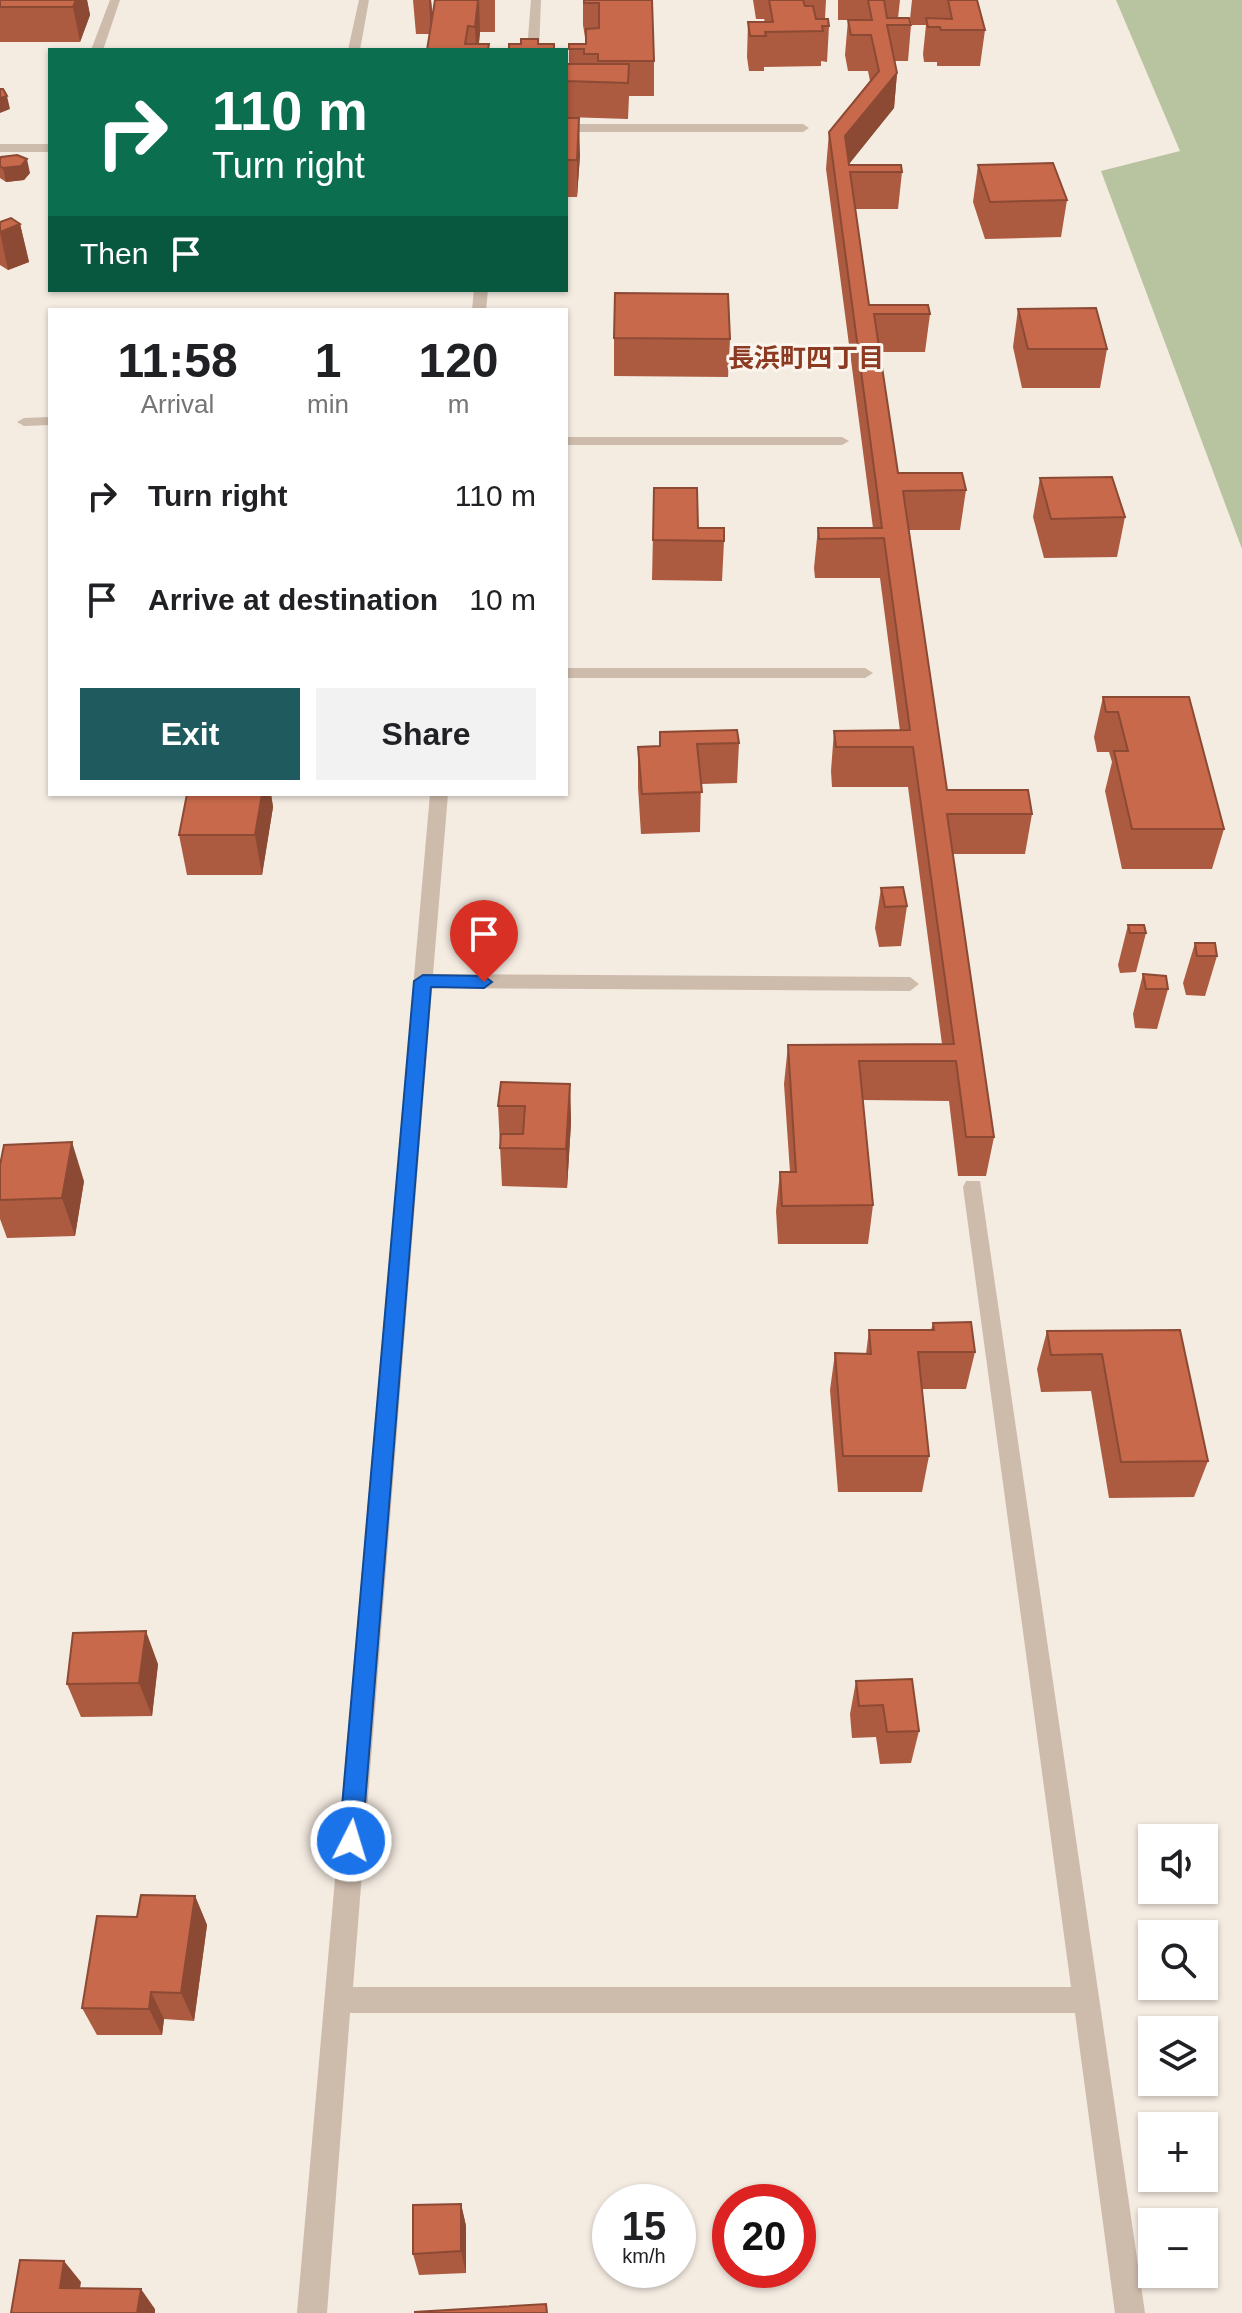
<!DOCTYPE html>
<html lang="en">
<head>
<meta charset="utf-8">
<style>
	:root { --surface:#fff; --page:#f2f2f2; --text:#202124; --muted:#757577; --accent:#1f5a5e }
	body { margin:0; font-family:Helvetica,"Noto Sans JP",sans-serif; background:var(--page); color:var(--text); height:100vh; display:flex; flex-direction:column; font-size:30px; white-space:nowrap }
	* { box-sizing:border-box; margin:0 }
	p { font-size:26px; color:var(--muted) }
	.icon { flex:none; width:44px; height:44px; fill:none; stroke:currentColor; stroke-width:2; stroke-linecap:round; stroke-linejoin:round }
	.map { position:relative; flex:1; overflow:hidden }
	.side { position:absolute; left:48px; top:308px; width:520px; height:488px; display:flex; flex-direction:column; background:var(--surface); border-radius:0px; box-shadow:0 2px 6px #0004 }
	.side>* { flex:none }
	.banner { position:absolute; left:48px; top:48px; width:520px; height:244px; border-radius:0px; box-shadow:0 2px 6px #0004; background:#0b6e4f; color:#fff; overflow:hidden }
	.controls { position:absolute; left:1138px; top:1824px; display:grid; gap:16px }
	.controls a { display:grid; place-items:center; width:80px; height:80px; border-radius:0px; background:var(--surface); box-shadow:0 2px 6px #0004; font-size:40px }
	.speed { position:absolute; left:592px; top:2184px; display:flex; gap:16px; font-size:40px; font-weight:700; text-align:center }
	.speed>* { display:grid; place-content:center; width:104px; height:104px; border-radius:50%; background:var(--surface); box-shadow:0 2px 6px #0004; line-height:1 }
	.speed small { font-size:20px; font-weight:400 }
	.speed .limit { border:12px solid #d22; background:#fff; color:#111 }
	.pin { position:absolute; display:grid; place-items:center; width:68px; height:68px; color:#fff; margin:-82px -34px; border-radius:50% 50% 50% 0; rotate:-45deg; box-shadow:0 0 8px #0007 }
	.pin .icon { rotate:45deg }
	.me { position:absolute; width:88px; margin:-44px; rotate:5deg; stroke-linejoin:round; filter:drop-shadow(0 0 6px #0008) }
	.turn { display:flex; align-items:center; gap:28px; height:168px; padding:0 32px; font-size:36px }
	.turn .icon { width:104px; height:104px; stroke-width:2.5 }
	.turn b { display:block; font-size:56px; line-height:68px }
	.then { display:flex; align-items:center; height:76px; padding:0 32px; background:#0003; gap:16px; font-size:30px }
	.eta { display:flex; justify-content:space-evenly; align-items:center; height:136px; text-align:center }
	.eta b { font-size:48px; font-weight:800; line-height:56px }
	.cta { display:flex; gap:16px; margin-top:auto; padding:16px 32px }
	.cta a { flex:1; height:92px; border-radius:0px; background:var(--accent); color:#fff; font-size:32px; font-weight:800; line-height:92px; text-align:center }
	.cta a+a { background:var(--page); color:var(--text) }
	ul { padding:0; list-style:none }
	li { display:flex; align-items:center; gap:24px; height:104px; padding:0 32px }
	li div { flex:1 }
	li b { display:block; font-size:30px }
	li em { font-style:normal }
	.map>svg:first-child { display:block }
</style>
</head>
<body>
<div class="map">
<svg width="1242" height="2313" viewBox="0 0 1242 2313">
	<rect width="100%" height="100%" fill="#f4ebe1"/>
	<!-- green -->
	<polygon fill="#b8c4a0" points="1116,0 1242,0 1242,549 1101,171 1180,151"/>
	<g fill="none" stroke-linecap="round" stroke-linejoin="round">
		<!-- minor -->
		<g fill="#cdbbac" fill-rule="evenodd">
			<polygon points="110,0 120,0 103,50 91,50"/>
			<polygon points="359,0 369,0 360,50 348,50"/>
			<polygon points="531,0 541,0 539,50 527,50"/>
			<polygon points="566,124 803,124 809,128 803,132 566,132"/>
			<rect x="0" y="144" width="50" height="8"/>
			<polygon points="474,290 488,290 486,310 472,310"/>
			<polygon points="50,417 50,425 24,426 17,422 24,418"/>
			<polygon points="566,437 842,437 849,441 842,445 566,445"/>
			<polygon points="566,668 865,668 873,673 865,678 566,678"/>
			<polygon points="430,794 448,794 433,974 910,977 919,984 910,991 432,988 353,1987 1071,1987 963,1187 966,1181 980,1181 1145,2313 1115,2313 1075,2013 350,2013 327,2313 297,2313"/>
		</g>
	</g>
	<!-- wall -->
	<g fill="#ac5a40">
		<polygon points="0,0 87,0 90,15 80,42 0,42"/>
		<polygon points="413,0 431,0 433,17 435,0 495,0 495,32 480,32 479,44 489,50 430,34 416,34"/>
		<polygon points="583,0 652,0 654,61 654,96 629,96 628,119 566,117 566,63 569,63 569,44 586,44 583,25"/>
		<polygon points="753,0 826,0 825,19 829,26 827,62 821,61 821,66 764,67 764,71 749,71 747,57 748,22 765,22 764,19 756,19"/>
		<polygon points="838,0 900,0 898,18 911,25 908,61 895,61 897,73 894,108 848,164 902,172 898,209 855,209 869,305 930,314 925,352 880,352 898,473 966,490 960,530 909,530 947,790 1032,814 1025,854 953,854 994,1137 986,1176 958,1176 949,1101 863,1100 873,1205 868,1244 778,1244 776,1211 780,1172 790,1172 784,1084 788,1045 942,1044 908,787 832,787 831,771 834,731 900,731 880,578 815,578 814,568 818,528 873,528 826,169 829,132 870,81 868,71 848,71 845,55 848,20 838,20"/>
		<polygon points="912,0 977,0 985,30 980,66 937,66 937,62 924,62 923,54 926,25 912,25 910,19"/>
		<polygon points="566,118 580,155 577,197 566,197"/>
		<polygon points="0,159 30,173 24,180 6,182 0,178"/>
		<polygon points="978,165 1067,200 1061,237 985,239 973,202"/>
		<polygon points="0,222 20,224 29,262 8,270 0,265"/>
		<polygon points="1018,309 1107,349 1100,388 1022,388 1013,347"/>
		<polygon points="614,338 730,339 728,377 614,376"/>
		<polygon points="1040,478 1125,517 1117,557 1044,558 1033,517"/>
		<polygon points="654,488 698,528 724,541 722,581 652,580"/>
		<polygon points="1103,697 1189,697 1224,829 1212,869 1122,869 1105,791 1112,762 1109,752 1097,752 1094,737"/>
		<polygon points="660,732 739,743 737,783 701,784 700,832 641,834 638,787 638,747 659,746"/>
		<polygon points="187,794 271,794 273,807 262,875 187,875 179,835"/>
		<polygon points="881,888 907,906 901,946 879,947 875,928"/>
		<polygon points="1128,925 1146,933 1136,972 1120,973 1118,965"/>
		<polygon points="1195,943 1217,956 1205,996 1186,995 1183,983"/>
		<polygon points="1143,974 1168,989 1157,1029 1135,1028 1133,1014"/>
		<polygon points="570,1084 571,1123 567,1188 502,1186 498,1106"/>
		<polygon points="0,1165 84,1181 75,1236 7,1238 0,1219"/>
		<polygon points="933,1323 975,1352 966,1389 922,1389 929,1456 922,1492 838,1492 830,1390 835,1353 866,1354 869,1330 931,1330"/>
		<polygon points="1180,1330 1208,1461 1194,1497 1109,1498 1091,1391 1041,1392 1037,1369 1047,1331"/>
		<polygon points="158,1664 152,1716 81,1717 67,1684"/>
		<polygon points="856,1681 919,1731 911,1763 880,1764 876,1737 852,1738 850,1714"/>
		<polygon points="195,1896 207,1925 194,2021 164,2019 162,2035 97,2035 82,2008 137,1917"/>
		<polygon points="461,2204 466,2226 466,2273 419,2275 413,2254"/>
	</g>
	<!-- shaded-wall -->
	<g fill="#8c4a34">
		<polygon points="76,0 87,0 90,15 80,42 73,7"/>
		<polygon points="429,0 431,0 433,24 431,34"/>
		<polygon points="479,0 480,32 478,50 476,50 475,27"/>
		<polygon points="897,73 894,108 842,173 845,136"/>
		<polygon points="7,96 10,109 0,113 0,98"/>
		<polygon points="579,118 580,155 577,197 577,160"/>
		<polygon points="27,159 30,173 24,180 6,182 3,168"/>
		<polygon points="20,224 29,262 8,270 0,232"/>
		<polygon points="262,794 271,794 273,807 262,875 255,835"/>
		<polygon points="570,1084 571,1123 567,1188 566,1149"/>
		<polygon points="72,1142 84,1181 75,1236 62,1198"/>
		<polygon points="146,1631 158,1664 152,1716 139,1683"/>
		<polygon points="195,1896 207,1925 194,2021 181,1993"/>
		<polygon points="151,1992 164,2019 162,2035 149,2009"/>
		<polygon points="461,2204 466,2226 466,2273 461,2251"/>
		<polygon points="64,2261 81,2282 77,2308 60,2288"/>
		<polygon points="141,2289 155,2309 155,2313 137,2313"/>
	</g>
	<!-- building -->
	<g fill="#c8694b" stroke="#8c4a34" stroke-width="2">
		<polygon points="0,0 76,0 73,7 0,7"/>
		<polygon points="435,0 478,0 475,27 468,26 465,44 489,44 488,50 427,50"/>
		<polygon points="584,0 652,0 654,61 598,61 598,54 584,54 584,49 569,49 569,44 586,44 586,29 599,28 599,3 584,3"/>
		<polygon points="769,0 803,0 805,6 813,6 816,19 828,19 829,26 822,26 823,31 765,32 766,36 750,36 748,22 773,22"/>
		<polygon points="868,0 884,0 887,18 909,18 911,25 887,25 897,73 845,136 849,165 901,165 902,172 850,172 869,305 928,305 930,314 874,314 898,473 962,473 966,490 903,491 947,790 1028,790 1032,814 947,814 994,1137 966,1137 956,1061 859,1061 873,1205 782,1206 780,1172 796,1172 788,1045 954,1044 913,747 836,747 834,731 910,730 884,538 819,539 818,528 882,528 829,132 879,71 871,35 851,35 848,20 872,20"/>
		<polygon points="948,0 977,0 985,30 941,30 940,27 928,27 926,18 952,19"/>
		<polygon points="521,39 538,39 538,44 554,44 554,50 509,50 509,44 521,44"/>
		<polygon points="566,64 629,64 628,83 566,81"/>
		<polygon points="0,89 3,89 7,96 0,98"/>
		<polygon points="566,118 579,118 577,160 566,160"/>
		<polygon points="17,155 27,159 21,166 3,168 0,166 0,159 1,157"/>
		<polygon points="1053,163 1067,200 990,202 978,165"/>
		<polygon points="11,218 20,224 0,232 0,222"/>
		<polygon points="615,293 728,294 730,339 614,338"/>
		<polygon points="1096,308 1107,349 1028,349 1018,309"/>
		<polygon points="1112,477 1125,517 1051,519 1040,478"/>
		<polygon points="654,488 697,488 698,528 724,528 724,541 653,540"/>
		<polygon points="1103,697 1189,697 1224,829 1132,829 1114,751 1128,751 1118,712 1106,712"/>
		<polygon points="737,730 739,743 697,744 702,792 642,794 638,747 660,746 660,732"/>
		<polygon points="187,794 262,794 255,835 179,835"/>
		<polygon points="903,887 907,906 885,907 881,888"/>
		<polygon points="1128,925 1144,925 1146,933 1130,933"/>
		<polygon points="1195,943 1215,943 1217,956 1197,956"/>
		<polygon points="1143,974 1166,976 1168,989 1146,989"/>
		<polygon points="501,1082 570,1084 566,1149 500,1148 501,1134 523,1134 525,1106 498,1106"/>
		<polygon points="72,1142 62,1198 0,1200 0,1165 4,1145"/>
		<polygon points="971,1322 975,1352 918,1352 929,1456 843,1456 835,1353 871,1354 869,1330 934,1330 933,1323"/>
		<polygon points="1180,1330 1208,1461 1121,1462 1102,1354 1051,1355 1047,1331"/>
		<polygon points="146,1631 139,1683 67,1684 73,1633"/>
		<polygon points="912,1679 919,1731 887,1732 883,1705 859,1706 856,1681"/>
		<polygon points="141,1895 195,1896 181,1993 151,1992 149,2009 82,2008 97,1916 137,1917"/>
		<polygon points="461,2204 461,2251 413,2254 413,2205"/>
		<polygon points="20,2260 64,2261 60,2288 141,2289 137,2313 11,2313"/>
		<polygon points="546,2304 547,2313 415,2313 415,2312"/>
	</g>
	<!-- route -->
	<polygon fill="#1a73e8" stroke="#114b97" stroke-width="2" points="423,975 484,976 492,982 484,988 431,987 362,1841 359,1849 351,1852 342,1849 339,1841 414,981"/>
	<g text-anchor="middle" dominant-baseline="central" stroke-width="6" stroke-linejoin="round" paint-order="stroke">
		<!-- far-neighbourhood labels -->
		<g font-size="26" font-weight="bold" fill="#8c3b22" stroke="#fbf5ee">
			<text x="806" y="358">長浜町四丁目</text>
		</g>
	</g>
</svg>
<div class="controls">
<a><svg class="icon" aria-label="sound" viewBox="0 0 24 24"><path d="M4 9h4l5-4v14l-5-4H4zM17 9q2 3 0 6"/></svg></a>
<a><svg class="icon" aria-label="search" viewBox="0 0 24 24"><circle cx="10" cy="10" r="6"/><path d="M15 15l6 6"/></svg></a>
<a><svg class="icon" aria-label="layers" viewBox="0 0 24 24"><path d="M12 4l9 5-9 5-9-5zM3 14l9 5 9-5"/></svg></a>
<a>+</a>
<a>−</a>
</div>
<div class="speed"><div>15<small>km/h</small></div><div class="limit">20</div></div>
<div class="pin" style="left:484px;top:982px;background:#d93025"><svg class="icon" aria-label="arrive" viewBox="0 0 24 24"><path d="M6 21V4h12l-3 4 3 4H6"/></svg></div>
<svg class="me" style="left:351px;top:1841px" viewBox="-20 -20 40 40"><circle r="17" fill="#1a73e8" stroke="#fff" stroke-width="3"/><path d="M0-11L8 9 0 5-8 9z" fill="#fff"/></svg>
<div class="banner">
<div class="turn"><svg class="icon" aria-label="right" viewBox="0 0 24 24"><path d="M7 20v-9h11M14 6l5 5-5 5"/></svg><div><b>110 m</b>Turn right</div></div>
<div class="then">Then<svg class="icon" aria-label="arrive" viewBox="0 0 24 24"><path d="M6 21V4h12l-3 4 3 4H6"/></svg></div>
</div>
<section class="side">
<div class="eta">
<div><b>11:58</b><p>Arrival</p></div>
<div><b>1</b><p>min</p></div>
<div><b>120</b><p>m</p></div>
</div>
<ul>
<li><svg class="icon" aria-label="right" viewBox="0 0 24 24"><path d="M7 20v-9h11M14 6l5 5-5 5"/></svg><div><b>Turn right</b></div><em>110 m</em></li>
<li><svg class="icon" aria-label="arrive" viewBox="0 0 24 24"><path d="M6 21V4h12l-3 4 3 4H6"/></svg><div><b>Arrive at destination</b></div><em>10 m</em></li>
</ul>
<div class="cta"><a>Exit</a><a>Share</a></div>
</section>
</div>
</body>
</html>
